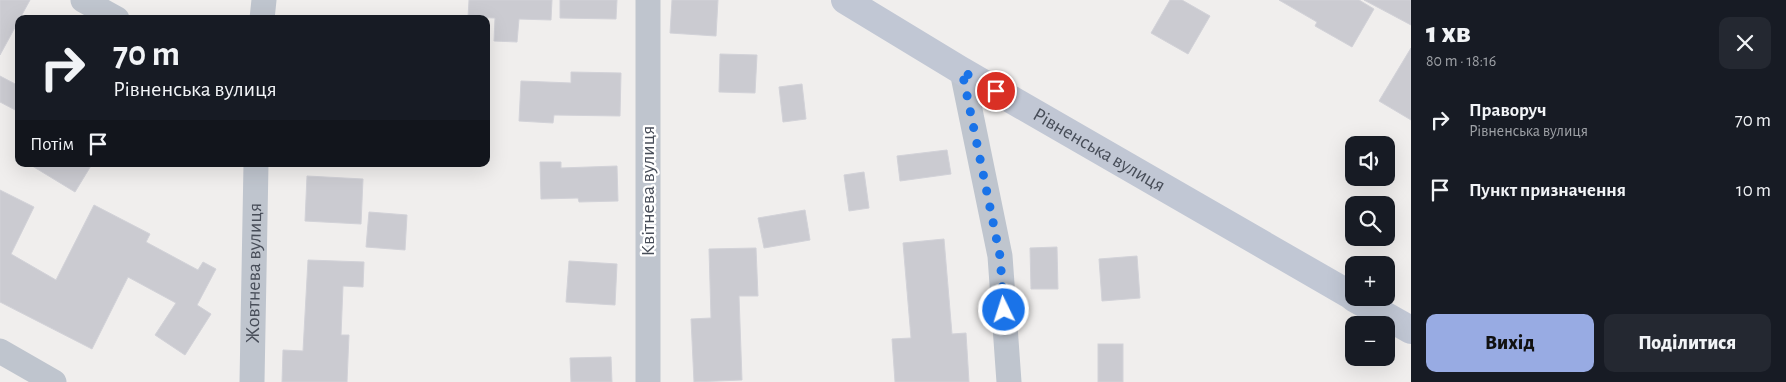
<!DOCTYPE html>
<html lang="uk">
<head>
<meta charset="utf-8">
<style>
	:root { --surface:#171b24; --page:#242831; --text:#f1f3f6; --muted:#9ea1a6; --accent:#98abe3 }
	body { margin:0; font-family:"Alegreya Sans",sans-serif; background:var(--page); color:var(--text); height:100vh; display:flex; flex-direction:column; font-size:19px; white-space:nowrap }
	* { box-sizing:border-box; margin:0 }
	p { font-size:16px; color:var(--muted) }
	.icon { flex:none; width:28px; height:28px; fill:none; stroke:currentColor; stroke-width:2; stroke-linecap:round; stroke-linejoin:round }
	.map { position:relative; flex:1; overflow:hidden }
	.details { display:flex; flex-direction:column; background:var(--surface); width:375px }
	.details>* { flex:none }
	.top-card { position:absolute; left:15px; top:15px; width:475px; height:152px; border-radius:10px; box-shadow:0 5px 20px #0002; background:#171b24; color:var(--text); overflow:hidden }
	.tools { position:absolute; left:1345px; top:136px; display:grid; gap:10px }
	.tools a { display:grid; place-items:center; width:50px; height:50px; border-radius:10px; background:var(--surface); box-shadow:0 5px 20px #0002; font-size:25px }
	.pin { position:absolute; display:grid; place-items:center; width:42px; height:42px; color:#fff; margin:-21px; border:2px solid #fff; border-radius:50%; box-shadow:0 1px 5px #0007 }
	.me { position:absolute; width:55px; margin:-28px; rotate:356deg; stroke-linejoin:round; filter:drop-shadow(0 0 4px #0008) }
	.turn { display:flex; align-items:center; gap:18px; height:105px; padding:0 15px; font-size:22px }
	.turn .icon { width:65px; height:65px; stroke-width:2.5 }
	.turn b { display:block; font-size:35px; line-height:42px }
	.then { display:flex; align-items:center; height:48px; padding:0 15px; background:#0003; gap:10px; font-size:19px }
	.round { display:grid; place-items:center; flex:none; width:52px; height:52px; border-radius:10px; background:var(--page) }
	.overview { display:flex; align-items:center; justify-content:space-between; height:85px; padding:0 15px }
	h1 { font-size:30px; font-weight:800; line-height:38px }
	.action { display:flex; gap:10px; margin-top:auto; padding:10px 15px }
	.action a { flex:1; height:58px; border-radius:10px; background:var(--accent); color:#111; font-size:20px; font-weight:800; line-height:58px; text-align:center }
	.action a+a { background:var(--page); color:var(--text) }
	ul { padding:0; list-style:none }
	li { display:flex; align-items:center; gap:15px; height:70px; padding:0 15px }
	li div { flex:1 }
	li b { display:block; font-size:19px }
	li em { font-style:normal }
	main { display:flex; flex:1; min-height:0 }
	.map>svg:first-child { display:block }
</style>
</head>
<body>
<main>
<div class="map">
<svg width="1411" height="382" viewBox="0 0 1411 382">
	<rect width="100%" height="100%" fill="#f0eeed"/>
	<!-- building -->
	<g fill="#cbcbd1" stroke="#d2d2d8">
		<polygon points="0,0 30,0 0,55"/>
		<polygon points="469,0 552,0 551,20 519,19 517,42 494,41 495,18 468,17"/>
		<polygon points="560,0 617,0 616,19 560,18"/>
		<polygon points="672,0 718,0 716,36 670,33"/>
		<polygon points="1170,0 1182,0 1210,16 1188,54 1151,33"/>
		<polygon points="1279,0 1359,0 1374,9 1352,47 1315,26 1317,22"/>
		<polygon points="1364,0 1411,0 1411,25"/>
		<polygon points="1411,48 1411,120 1379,101"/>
		<polygon points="720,54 757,55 755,93 719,92"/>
		<polygon points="571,72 621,73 620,116 554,115 553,123 519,121 521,81 571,83"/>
		<polygon points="0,76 19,86 19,112 0,102"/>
		<polygon points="802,84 806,119 783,122 779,87"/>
		<polygon points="947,150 951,174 900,181 897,156"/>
		<polygon points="540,162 561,162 561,168 617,166 618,201 579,202 578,198 541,199"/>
		<polygon points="29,164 92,164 75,192"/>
		<polygon points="864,172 869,208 849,211 844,175"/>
		<polygon points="307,176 363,179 361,224 305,221"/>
		<polygon points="0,190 34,207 11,254 56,280 94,205 150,234 146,242 198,270 203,262 216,269 197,305 211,314 185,355 155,335 176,303 128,277 92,349 0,302"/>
		<polygon points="805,210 810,240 764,248 758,218"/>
		<polygon points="369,212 407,215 405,250 366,247"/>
		<polygon points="944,239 952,334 966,333 969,382 895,382 892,339 911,338 903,243"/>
		<polygon points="1057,247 1058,289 1031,289 1030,248"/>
		<polygon points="756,248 758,296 739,296 742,380 694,382 691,319 711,318 709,249"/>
		<polygon points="1137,256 1140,298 1102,301 1099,259"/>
		<polygon points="308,260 364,262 363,287 343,286 341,335 349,335 347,382 282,382 283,350 303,351"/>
		<polygon points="569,261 617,264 615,305 566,302"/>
		<rect x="1098" y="344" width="25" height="38"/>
		<polygon points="611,357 612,382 571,382 570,358"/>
	</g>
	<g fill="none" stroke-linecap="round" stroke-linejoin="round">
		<!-- minor -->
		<g stroke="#bfc5ce" stroke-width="25">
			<polyline points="83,0 117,19"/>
			<polyline points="648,0 648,382"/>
			<polyline points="262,19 264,0"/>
			<polyline points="962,71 1000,256 1009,382"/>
			<polyline points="0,351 54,382"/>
			<path id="s1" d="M 252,382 L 256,164"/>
		</g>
		<!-- secondary -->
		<g stroke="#c1c7d4" stroke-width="28">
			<path id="s2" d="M 845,0 L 962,71 L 1354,297"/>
			<polyline points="1354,298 1411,330"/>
		</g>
	</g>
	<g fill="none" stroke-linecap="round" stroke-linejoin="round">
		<!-- route -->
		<polyline stroke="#1a73e8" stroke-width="9" stroke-dasharray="0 16.2" points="996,91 962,71 1000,256 1004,310"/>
	</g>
	<g text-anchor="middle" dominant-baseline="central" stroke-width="4.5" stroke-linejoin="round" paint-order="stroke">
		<!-- street labels -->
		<g font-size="20" fill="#474d58" stroke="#fff">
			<text stroke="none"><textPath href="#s2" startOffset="295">Рівненська вулиця</textPath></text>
			<text transform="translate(648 191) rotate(-90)">Квітнева вулиця</text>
			<text stroke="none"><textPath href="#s1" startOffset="109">Жовтнева вулиця</textPath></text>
		</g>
	</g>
</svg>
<div class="tools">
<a><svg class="icon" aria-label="sound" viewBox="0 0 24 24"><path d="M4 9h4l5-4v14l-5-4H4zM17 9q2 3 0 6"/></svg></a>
<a><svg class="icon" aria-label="search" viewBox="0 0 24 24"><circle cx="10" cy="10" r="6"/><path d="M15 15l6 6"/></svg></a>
<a>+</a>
<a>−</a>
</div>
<div class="pin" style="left:996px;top:91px;background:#d93025"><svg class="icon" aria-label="arrive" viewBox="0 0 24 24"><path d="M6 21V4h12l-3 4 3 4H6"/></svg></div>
<svg class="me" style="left:1004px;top:310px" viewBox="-20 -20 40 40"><circle r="17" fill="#1a73e8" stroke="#fff" stroke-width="3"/><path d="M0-11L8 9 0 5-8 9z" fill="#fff"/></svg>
<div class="top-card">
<div class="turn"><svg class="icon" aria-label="right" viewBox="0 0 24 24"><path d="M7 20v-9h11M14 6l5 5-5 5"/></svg><div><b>70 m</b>Рівненська вулиця</div></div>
<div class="then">Потім<svg class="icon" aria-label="arrive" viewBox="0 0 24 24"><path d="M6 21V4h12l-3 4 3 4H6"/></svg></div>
</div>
</div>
<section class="details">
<div class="overview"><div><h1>1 хв</h1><p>80 m · 18:16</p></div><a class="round"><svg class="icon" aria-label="close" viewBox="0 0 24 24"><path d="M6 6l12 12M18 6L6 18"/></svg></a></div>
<ul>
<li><svg class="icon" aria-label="right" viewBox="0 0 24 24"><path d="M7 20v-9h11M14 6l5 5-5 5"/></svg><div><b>Праворуч</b><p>Рівненська вулиця</p></div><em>70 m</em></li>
<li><svg class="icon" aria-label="arrive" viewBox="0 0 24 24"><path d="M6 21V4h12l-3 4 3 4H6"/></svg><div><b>Пункт призначення</b></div><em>10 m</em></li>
</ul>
<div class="action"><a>Вихід</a><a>Поділитися</a></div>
</section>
</main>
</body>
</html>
